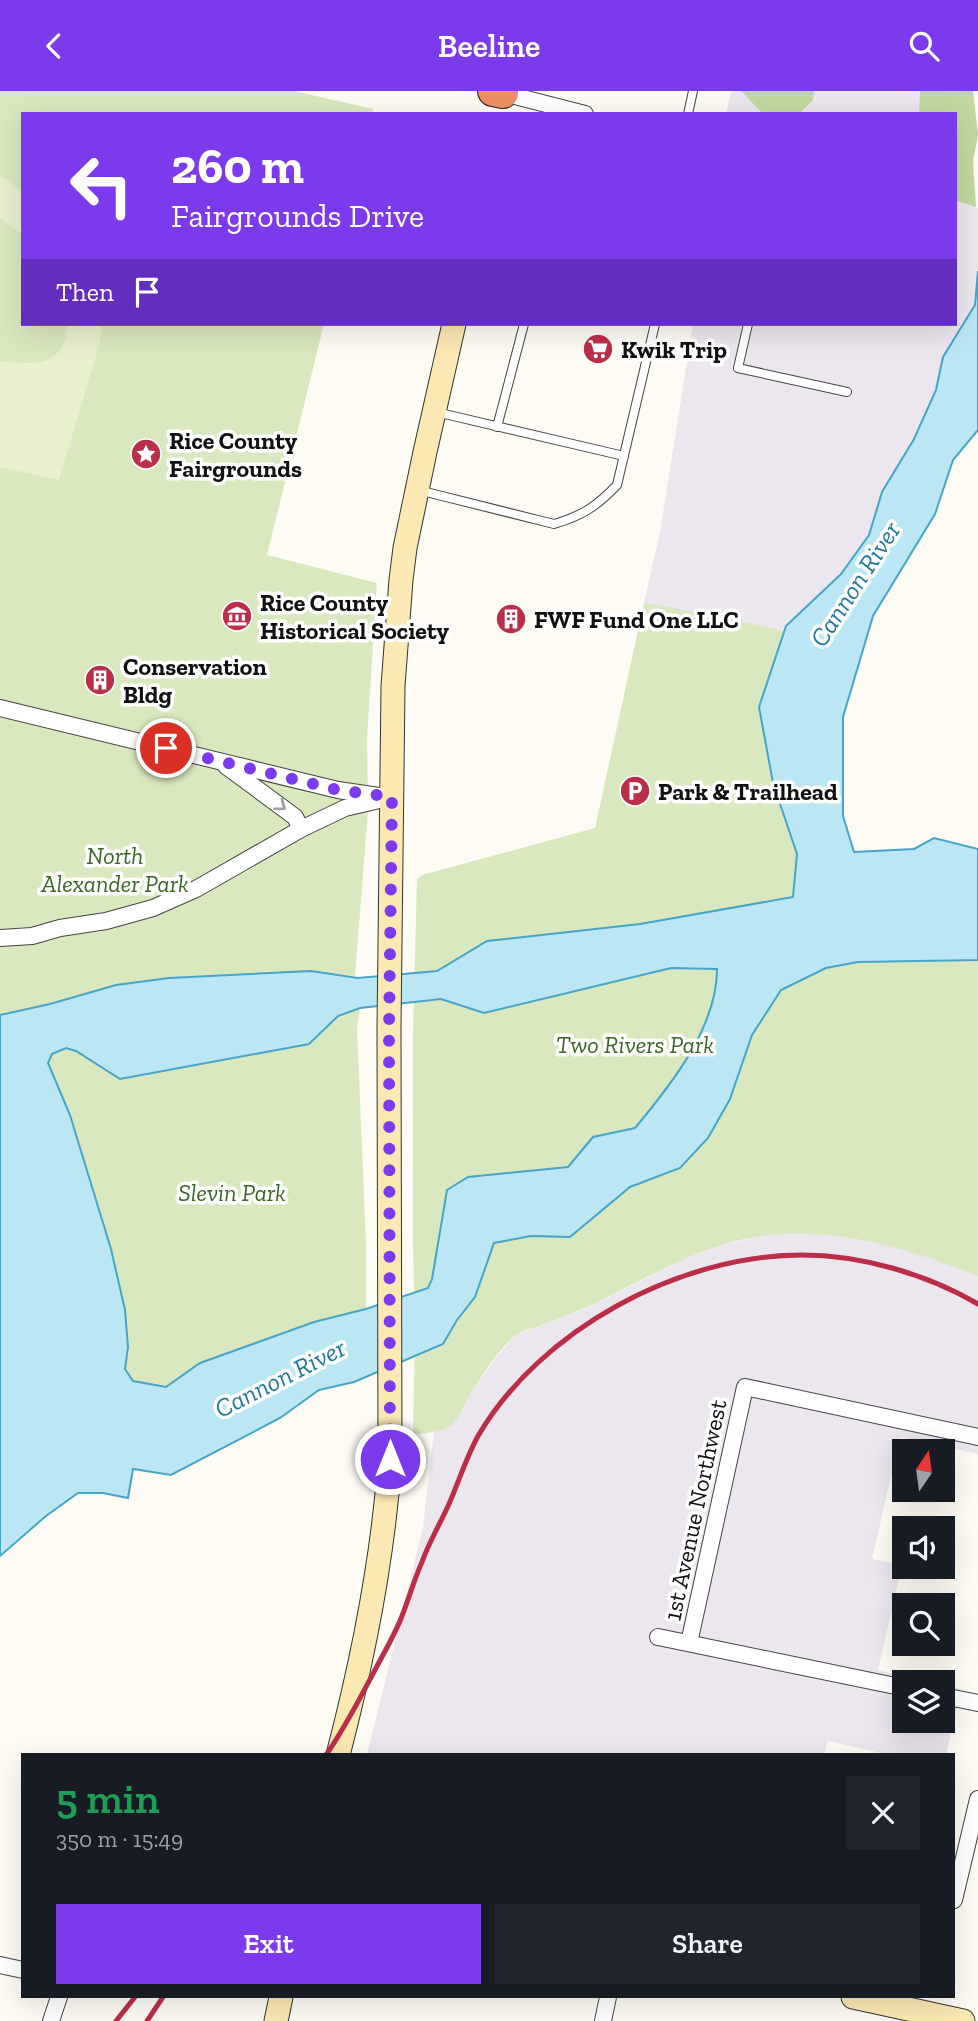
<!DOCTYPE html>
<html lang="en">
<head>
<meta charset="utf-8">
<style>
	:root { --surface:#171b24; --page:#20242c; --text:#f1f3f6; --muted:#9ea1a6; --accent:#7c3aed }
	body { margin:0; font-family:"Zilla Slab",serif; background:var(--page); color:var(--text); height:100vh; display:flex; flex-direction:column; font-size:26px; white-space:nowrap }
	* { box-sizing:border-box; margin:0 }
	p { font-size:23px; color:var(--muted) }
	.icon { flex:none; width:38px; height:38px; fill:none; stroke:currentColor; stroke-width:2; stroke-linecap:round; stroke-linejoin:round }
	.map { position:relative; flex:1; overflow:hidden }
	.details { position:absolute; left:21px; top:1662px; width:934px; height:245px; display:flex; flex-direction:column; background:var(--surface); border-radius:0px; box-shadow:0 7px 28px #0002 }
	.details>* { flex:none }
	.top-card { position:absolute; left:21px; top:21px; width:936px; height:214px; border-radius:0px; box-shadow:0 7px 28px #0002; background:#7c3aed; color:#fff; overflow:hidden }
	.needle { width:46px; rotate:13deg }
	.fabs { position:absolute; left:892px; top:1348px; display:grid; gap:14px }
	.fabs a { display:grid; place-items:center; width:63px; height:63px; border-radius:0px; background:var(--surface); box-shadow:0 7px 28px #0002; font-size:35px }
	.pin { position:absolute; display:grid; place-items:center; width:60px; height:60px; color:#fff; margin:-30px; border:4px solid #fff; border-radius:50%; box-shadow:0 2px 7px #0007 }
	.me { position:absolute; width:77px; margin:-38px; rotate:0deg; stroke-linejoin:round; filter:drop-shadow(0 0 5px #0008) }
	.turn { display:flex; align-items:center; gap:24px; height:147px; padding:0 35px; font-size:32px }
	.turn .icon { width:91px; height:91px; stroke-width:2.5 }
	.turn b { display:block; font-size:49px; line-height:60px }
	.then { display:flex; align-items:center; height:66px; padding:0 35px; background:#0003; gap:14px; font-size:26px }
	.round { display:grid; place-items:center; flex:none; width:74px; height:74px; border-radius:0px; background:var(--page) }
	.head { display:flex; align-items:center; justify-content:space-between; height:119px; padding:0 35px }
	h1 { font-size:42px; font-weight:600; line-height:52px; color:#1e9e55 }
	.action { display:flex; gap:14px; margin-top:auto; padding:14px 35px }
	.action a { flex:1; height:80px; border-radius:0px; background:var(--accent); color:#fff; font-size:28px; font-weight:600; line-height:80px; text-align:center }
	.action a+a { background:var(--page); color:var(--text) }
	header { display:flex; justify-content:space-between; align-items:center; height:91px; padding:0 35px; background:var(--accent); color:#fff; font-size:32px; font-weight:600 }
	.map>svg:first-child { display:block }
</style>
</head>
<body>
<header><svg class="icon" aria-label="back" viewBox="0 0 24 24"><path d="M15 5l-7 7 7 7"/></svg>Beeline<svg class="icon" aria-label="search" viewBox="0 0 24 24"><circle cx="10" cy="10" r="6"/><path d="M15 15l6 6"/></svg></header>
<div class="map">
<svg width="978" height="1930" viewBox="0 0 978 1930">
	<rect width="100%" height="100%" fill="#fefbf5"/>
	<!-- industrial -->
	<g fill="#ece6ee">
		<polygon points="731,0 741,0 763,23 726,23"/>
		<polygon points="814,0 920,0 919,23 799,23 813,9"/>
		<polygon points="956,110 978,117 978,222 970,265 817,547 644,512 660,441 693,233 956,233"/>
		<polygon points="800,1142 831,1144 886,1154 939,1169 978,1185 978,1363 900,1346 872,1468 902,1474 878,1579 929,1591 905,1591 905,1629 943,1629 943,1594 961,1598 946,1664 890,1664 828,1650 824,1664 367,1664 423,1436 434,1341 455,1331 470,1304 497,1265 516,1244 584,1218 680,1170 722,1154 765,1144"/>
	</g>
	<!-- green -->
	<g fill="#dae8bf">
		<polygon points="0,0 294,0 373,18 372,23 23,23 23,233 324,233 267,464 377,492 367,647 368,720 355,885 311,880 169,887 116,894 50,913 0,924"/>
		<path d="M 644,512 L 707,523 L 817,547 L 840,805 L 978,806 L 978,1185 C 897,1153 806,1126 719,1155 C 675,1170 635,1192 594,1213 C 576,1221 558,1228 539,1235 C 532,1238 521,1240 515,1245 C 495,1262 481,1287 467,1309 C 463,1316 459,1327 454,1332 C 444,1341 426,1342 413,1344 L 415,1239 L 413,1151 L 413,944 L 417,788 L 422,784 L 595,737 Z"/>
		<polygon points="360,917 357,938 366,1154 366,1218 314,1231 200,1272 166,1296 133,1290 125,1278 128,1256 48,972 52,963 66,957 76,960 120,988 309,953 338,925"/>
	</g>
	<!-- forest -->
	<g fill="#c1d99f">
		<polygon points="741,0 814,0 813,9 799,23 763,23"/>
		<polygon points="920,0 973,0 978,44 973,70 976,116 956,110 956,23 919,23"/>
	</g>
	<!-- pitch -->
	<g fill="#e9f0d0">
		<polygon points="0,85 23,100 23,144 0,127"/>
		<path d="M 67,233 L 101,233 L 100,250 L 95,268 L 59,389 L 0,376 L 0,270 C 33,274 66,277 67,233 Z"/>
	</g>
	<!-- water -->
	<path fill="#bbe6f4" stroke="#46a5c8" stroke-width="2" fill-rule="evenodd" d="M 978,180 L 978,339 L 953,369 L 935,423 L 873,525 L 843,626 L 843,725 L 854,761 L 914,758 L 934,747 L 978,758 L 978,869 L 858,871 L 826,877 L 781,899 L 752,944 L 730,1008 L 708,1047 L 680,1077 L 630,1096 L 570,1146 L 531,1145 L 494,1152 L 475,1206 L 457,1229 L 443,1253 L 354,1291 L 319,1299 L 280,1327 L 171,1384 L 133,1378 L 128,1407 L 103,1402 L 78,1402 L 46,1425 L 0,1465 L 0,924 L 50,913 L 116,894 L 169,887 L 311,880 L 358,887 L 437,880 L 487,850 L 640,833 L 793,806 L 797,763 L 773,692 L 759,616 L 786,535 L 841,483 L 869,444 L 882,401 L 914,348 L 936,299 L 943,266 L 975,214 ZM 671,877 L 717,878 C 717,936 671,994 635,1037 L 593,1046 L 568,1076 L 468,1086 L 447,1099 L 432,1188 L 428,1197 L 366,1218 L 314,1231 L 200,1272 L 166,1296 L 133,1290 L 125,1278 L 128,1256 L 125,1219 L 111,1158 L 70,1024 L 48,972 L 52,963 L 66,957 L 76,960 L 120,988 L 309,953 L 338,925 L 360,917 L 441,908 L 484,922 Z"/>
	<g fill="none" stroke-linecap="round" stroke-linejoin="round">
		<!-- lane casing -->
		<g stroke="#444" stroke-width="10">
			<g id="lane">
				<polyline points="688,23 693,0"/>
				<polyline points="748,233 738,277 847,301"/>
				<polyline points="436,321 624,365"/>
				<polyline points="497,336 524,233"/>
				<path d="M 418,399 L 554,433 C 582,425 597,415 617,394 L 655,233"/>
			</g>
		</g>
		<!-- street casing -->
		<g stroke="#444" stroke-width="18">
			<g id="street">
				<polyline points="503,2 585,23"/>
				<polyline points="0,617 338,699 379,705"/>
				<polyline points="226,675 295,726 301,738"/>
				<polyline points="0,847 32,845 60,837 106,830 153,817 196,798 301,738 345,717 392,706"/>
				<polyline points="658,1546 905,1597"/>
				<polyline points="689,1552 745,1296 978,1346"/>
				<polyline points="943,1605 978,1612"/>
				<polyline points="954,1809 978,1708"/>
				<polyline points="0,1874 23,1879"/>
				<polyline points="51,1930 59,1906"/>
				<polyline points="603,1930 608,1906"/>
			</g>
		</g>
		<!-- secondary casing -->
		<g stroke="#333" stroke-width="25">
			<g id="secondary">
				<path d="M 338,1664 C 363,1568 383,1468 390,1368 L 389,938 L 393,595 L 401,489 L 405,457 L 425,361 L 454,233"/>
				<polyline points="853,1906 963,1930"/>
				<polyline points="276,1930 281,1906"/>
			</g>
		</g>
		<!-- highway casing -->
		<g stroke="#222" stroke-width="32">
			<polyline id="highway" points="493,0 503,2 503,0"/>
		</g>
		<!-- lane -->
		<use href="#lane" stroke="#fff" stroke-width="8"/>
		<!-- street -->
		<use href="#street" stroke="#fff" stroke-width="16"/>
		<!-- secondary -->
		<use href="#secondary" stroke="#fbe9b3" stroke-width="23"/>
		<!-- highway -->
		<use href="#highway" stroke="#ed9064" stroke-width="30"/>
		<!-- rail -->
		<g stroke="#bb2e48" stroke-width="5">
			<path d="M 326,1664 C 345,1637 360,1607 376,1577 C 385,1560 395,1543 402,1525 C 409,1507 414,1489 422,1471 C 429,1451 440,1433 449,1413 C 459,1390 466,1367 478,1345 C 540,1239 679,1164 802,1164 C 861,1164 927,1183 978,1213"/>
			<polyline points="116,1930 135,1906"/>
			<polyline points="147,1930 163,1906"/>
		</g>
	</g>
	<!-- one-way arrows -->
	<defs><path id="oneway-chevron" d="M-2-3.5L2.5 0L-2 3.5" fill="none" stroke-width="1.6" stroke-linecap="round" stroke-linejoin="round" transform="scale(1.75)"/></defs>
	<use stroke="#a0a0a0" href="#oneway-chevron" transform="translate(281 715) rotate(37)"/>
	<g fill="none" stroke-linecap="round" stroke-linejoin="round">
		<!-- route -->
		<polyline stroke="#7c3aed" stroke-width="12" stroke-dasharray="0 21.6" points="166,657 338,699 392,706 389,938 390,1368"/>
	</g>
	<!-- icons -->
	<defs>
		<g id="supermarket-disc" transform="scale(1.575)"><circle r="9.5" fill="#bb2e48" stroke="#fff"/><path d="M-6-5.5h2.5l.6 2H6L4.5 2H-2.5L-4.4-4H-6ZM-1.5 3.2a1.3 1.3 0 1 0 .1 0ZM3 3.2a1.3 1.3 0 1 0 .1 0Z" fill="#fff"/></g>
		<g id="sight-disc" transform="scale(1.575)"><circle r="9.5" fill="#bb2e48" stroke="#fff"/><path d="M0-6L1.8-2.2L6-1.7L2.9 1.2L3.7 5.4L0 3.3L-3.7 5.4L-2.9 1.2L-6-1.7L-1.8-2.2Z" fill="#fff"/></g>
		<g id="museum-disc" transform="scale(1.575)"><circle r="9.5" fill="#bb2e48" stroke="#fff"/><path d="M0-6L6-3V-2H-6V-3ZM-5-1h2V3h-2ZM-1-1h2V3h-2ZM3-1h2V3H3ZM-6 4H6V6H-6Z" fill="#fff"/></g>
		<g id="building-disc" transform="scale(1.575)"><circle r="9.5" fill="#bb2e48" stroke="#fff"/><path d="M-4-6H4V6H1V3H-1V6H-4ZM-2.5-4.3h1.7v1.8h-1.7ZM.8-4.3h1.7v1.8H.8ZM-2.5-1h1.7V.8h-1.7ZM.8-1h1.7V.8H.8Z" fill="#fff"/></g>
		<g id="parking-disc" transform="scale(1.575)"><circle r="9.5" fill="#bb2e48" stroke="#fff"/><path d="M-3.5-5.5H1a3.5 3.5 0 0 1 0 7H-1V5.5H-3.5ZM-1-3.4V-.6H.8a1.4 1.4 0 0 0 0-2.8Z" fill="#fff"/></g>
	</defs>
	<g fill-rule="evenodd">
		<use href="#supermarket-disc" x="598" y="258"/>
		<use href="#sight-disc" x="146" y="363"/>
		<use href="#museum-disc" x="237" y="525"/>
		<use href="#building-disc" x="511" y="528"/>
		<use href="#building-disc" x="100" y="589"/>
		<use href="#parking-disc" x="635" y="700"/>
	</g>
	<g text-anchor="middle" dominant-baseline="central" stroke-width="7" stroke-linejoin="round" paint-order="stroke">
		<!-- poi labels -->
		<g font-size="24" font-weight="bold" fill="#111" stroke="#fff" text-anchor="start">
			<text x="621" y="258">Kwik Trip</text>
			<text x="169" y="349">Rice County<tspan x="169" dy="28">Fairgrounds</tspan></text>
			<text x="260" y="511">Rice County<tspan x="260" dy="28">Historical Society</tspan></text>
			<text x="534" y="528">FWF Fund One LLC</text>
			<text x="123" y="575">Conservation<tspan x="123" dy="28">Bldg</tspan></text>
			<text x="658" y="700">Park &amp; Trailhead</text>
		</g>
		<!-- park labels -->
		<g font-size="24" font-style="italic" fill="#3a6723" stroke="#fff">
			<text x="115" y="764">North<tspan x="115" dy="28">Alexander Park</tspan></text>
			<text x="635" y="953">Two Rivers Park</text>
			<text x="232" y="1101">Slevin Park</text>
		</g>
		<!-- street labels -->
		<g font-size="24" fill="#111" stroke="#fff">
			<text transform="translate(695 1419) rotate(-78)">1st Avenue Northwest</text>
		</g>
		<!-- water labels -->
		<g font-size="26" font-style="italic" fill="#1e789e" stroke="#fff">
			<text transform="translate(855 493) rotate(-57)">Cannon River</text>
			<text transform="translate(280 1287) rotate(-27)">Cannon River</text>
		</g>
	</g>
</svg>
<div class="fabs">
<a><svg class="needle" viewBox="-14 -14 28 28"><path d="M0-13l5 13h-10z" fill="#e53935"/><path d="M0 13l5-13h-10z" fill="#9ea1a6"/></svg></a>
<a><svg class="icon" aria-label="sound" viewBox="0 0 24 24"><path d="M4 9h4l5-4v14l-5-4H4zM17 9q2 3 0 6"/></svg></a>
<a><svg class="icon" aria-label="search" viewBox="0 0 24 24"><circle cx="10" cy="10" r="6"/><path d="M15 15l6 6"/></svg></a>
<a><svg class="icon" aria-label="layers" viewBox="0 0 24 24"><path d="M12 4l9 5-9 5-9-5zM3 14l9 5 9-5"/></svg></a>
</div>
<div class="pin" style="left:166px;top:657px;background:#d93025"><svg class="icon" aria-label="arrive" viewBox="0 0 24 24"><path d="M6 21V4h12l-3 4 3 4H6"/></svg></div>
<svg class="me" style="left:390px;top:1368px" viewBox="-20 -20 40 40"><circle r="17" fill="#7c3aed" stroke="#fff" stroke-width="3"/><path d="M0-11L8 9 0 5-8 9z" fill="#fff"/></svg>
<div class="top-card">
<div class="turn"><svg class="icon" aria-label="left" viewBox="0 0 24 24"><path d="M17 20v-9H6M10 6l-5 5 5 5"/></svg><div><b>260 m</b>Fairgrounds Drive</div></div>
<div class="then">Then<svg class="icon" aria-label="arrive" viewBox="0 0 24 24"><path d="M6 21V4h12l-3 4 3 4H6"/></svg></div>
</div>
<section class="details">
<div class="head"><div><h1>5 min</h1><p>350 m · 15:49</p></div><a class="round"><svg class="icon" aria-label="close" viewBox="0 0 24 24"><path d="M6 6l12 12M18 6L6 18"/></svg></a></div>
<div class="action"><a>Exit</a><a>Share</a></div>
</section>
</div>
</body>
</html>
